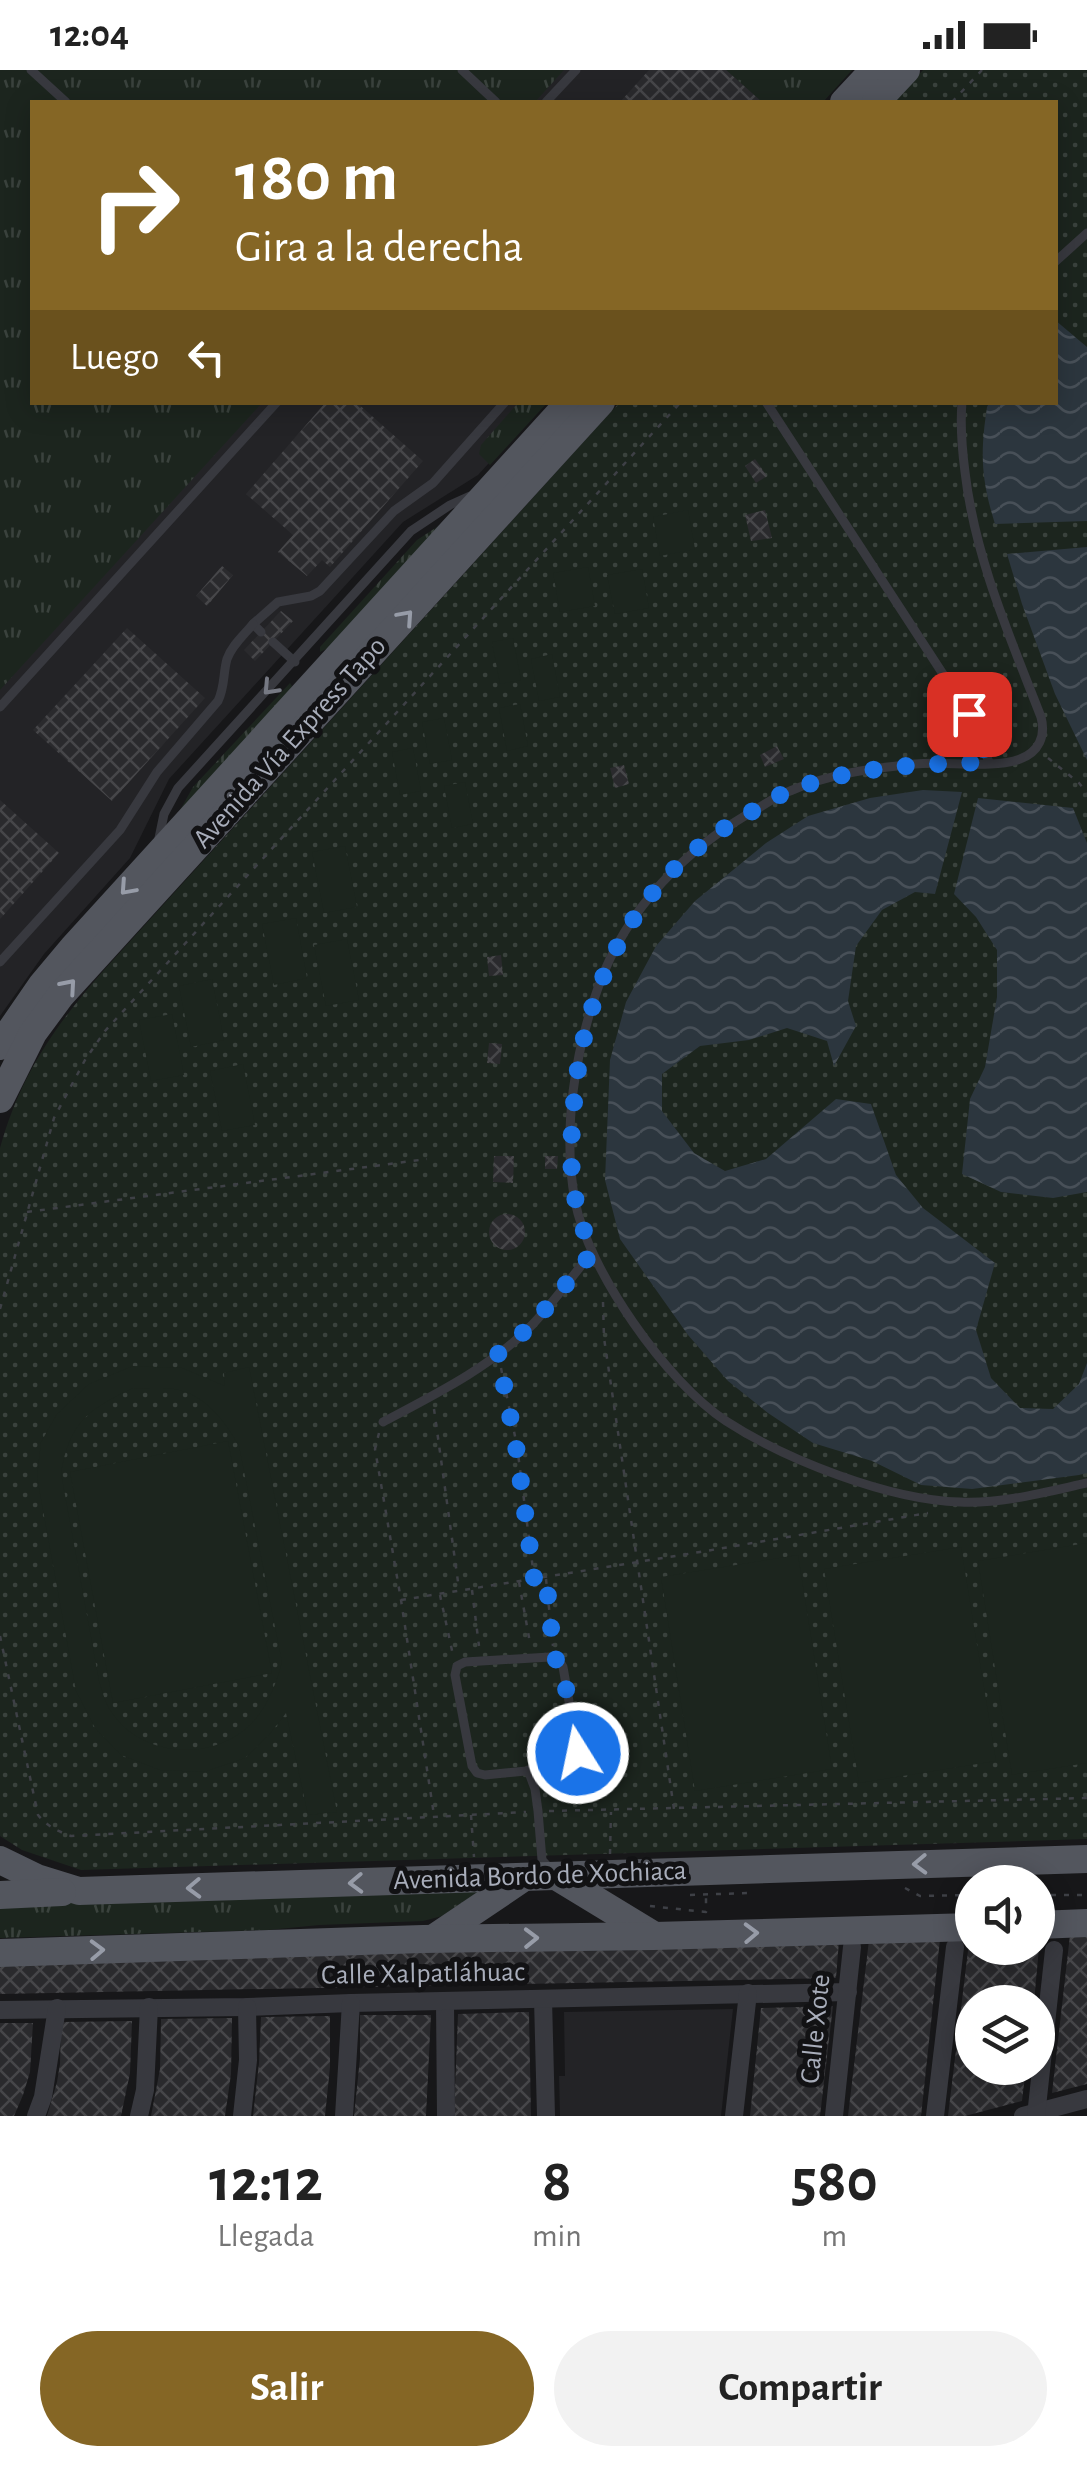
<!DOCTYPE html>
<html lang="es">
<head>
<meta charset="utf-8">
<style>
	:root { --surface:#fff; --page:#f2f2f2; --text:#222; --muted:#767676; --accent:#856625 }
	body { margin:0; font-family:"Alegreya Sans",sans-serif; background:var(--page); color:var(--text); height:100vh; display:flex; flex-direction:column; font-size:38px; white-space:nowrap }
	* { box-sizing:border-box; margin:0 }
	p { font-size:32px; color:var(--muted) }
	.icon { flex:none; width:55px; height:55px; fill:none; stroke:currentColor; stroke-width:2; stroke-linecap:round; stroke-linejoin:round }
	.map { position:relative; height:2046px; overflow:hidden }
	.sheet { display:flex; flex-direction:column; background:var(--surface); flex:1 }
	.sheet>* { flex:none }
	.top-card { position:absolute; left:30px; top:30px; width:1028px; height:305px; border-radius:0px; box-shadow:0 5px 25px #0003; background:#856625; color:#fff; overflow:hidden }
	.fabs { position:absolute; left:955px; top:1795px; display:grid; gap:20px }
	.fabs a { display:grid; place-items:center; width:100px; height:100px; border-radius:50%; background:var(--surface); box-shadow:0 5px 25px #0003; font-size:50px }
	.pin { position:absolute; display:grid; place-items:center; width:85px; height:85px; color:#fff; margin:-42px; border-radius:20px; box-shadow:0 5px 15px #0006 }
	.me { position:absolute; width:110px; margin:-55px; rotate:350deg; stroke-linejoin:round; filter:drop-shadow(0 0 8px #0008) }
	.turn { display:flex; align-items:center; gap:35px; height:210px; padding:0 40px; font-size:45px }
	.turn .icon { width:130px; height:130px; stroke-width:2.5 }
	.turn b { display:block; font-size:70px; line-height:85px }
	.then { display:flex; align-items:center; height:95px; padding:0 40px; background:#0003; gap:20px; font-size:38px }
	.eta { display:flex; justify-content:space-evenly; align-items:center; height:170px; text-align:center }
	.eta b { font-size:60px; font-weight:600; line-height:70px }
	.action { display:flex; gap:20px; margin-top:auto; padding:20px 40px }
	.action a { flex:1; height:115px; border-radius:60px; background:var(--accent); color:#fff; font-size:40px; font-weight:600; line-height:115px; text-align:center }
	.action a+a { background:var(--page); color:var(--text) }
	.status { display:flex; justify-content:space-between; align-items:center; height:70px; padding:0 50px; background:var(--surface); direction:ltr }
	.status svg { height:28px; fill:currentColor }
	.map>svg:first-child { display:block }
</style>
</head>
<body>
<div class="status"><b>12:04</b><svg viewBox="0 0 49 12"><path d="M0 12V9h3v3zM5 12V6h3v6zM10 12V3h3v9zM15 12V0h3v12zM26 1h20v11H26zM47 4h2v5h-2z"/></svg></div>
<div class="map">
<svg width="1087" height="2046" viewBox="0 0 1087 2046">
	<defs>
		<pattern id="grass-tufts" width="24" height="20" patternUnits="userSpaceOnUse" patternTransform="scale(2.5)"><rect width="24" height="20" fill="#1c251e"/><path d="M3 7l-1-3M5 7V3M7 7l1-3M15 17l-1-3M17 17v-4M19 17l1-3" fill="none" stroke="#3a423d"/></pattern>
		<pattern id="park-dots" width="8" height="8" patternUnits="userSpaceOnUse" patternTransform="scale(2.5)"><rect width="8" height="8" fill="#1c251e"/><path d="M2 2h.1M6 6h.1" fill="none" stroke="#3a423d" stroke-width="1.8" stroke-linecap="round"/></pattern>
		<pattern id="water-waves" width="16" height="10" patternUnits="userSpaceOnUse" patternTransform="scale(2.5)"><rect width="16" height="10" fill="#2c363e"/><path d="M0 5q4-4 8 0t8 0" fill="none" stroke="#485058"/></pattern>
		<pattern id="building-cross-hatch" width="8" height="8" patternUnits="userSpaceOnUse" patternTransform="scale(2.5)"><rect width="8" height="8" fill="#2a2a2d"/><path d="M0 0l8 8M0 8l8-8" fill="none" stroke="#464649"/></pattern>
	</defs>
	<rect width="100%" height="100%" fill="#171719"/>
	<!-- built -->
	<g fill="#232326">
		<polygon points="0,0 847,0 818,32 32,32 32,332 544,333 478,405 403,452 169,709 130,788 44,884 0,946"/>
		<polygon points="733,1939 721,2046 560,2046 559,2006 565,2006 564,1942"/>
	</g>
	<!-- grass -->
	<g fill="url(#grass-tufts)">
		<polygon points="0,0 564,0 535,32 32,32 32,332 262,333 0,620"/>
		<polygon points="726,0 852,0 823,32 762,32"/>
		<polygon points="518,333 547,333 490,395 479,384 481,375"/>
		<polygon points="443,453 336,574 320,582 320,577 417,470"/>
		<polygon points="290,613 292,616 277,644 179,742 193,717"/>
		<polygon points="481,1820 442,1846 423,1851 319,1855 268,1860 0,1868 0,1834"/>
	</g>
	<!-- park -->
	<path fill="url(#park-dots)" d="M 923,0 L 1087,0 L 1087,1769 L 81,1800 L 22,1780 L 0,1766 L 0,1078 C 21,1004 54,957 104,900 L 619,333 L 1055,332 L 1055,32 L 894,32 Z"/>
	<!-- pitch -->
	<g fill="#1c251e" fill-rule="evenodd">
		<polygon points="688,440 695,479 660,486 653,447"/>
		<polygon points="588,497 595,536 560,542 553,503"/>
		<polygon points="642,499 649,538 615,544 607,505"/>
		<polygon points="513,568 521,610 500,614 492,572"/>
		<polygon points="552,584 560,627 539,631 531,589"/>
		<polygon points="520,634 528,676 507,681 499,638"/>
		<polygon points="444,648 452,690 430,694 422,652"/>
		<polygon points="413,678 421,721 400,725 392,682"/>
		<polygon points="465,712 473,754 452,758 444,716"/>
		<polygon points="345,776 357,837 324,843 312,782"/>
		<polygon points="296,848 307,908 274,915 262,854"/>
		<polygon points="347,869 359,930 326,936 314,875"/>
		<polygon points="212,909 224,970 191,977 179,916"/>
		<polygon points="172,944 184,1005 151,1011 139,950"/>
		<polygon points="243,994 255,1055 222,1061 210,1001"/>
		<path d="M 133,1296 L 182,1298 L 225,1316 L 224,1303 L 249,1297 L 337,1742 L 308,1745 L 286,1643 L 269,1665 L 245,1688 L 204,1702 L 160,1700 L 121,1685 L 95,1658 L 76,1621 L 37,1407 L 41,1372 L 57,1344 L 89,1314 ZM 133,1318 C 146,1319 161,1317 174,1319 C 205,1324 224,1350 239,1376 L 282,1592 C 276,1614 268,1636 252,1653 C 213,1693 140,1688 110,1640 C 105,1632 102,1620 99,1611 L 61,1403 C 70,1351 88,1340 133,1318 Z"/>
		<polygon points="228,1371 272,1603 113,1633 70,1402"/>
		<polygon points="1087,1473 1087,1693 1012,1705 978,1491"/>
		<polygon points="961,1477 996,1691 859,1713 824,1499"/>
		<polygon points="798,1485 832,1699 695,1721 661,1507"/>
	</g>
	<!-- water -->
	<g fill="url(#water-waves)">
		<path d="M 1055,250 L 1087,277 L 1087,451 L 995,454 C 981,409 980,384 987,337 L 989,333 L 1055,332 Z"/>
		<polygon points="1087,477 1087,690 1055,624 1022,534 1007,484"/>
		<polygon points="923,720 962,722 935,824 915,822 882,840 856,876 848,931 856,956 834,996 827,971 787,958 749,970 700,976 662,1004 662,1041 694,1083 725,1101 766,1089 836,1029 871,1034 896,1105 923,1138 995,1193 976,1260 991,1308 1020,1338 1053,1339 1079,1314 1087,1293 1087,1403 1079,1405 972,1419 921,1415 872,1391 813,1373 768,1343 728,1311 688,1265 620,1169 605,1110 610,990 626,932 656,876 695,831 766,773 808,746 870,728"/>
		<polygon points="978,728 1073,738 1087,773 1087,1122 1053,1128 1001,1122 962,1104 970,1029 985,997 997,927 997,880 976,847 954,824"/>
	</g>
	<!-- building -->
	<g fill="url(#building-cross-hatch)">
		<polygon points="649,0 726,0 762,32 620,32"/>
		<polygon points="326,332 356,332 423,391 330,497 322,490 307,506 278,482 293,465 246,424"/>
		<polygon points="755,389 767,406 756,413 745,396"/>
		<polygon points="765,440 772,468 751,471 745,445"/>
		<polygon points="222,496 233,505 207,536 196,526"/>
		<polygon points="281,541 293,551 255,591 244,580"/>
		<polygon points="127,558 205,628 112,731 33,660"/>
		<polygon points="777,676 784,689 765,697 760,685"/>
		<polygon points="624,695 629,714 615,718 610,698"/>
		<polygon points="0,730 59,783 0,849"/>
		<polygon points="501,885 503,905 489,906 487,887"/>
		<polygon points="489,973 502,974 500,994 487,993"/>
		<polygon points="494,1086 514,1086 513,1113 493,1112"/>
		<polygon points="545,1086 558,1086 557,1099 545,1099"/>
		<circle cx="507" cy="1162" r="18"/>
		<polygon points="970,1864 972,1864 972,1878 1039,1878 1034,1932 972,1932 972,1998 1026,1998 1022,2031 965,2046 948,2046"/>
		<polygon points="1070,1865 1087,1865 1087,2014 1052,2023"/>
		<polygon points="940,1869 921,2046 848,2046 869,1870"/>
		<polygon points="839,1871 836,1908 0,1924 0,1888"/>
		<polygon points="833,1936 820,2046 750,2046 761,1938"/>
		<polygon points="529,1942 531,2046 454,2046 458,1944"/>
		<polygon points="360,1945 431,1945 426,2046 354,2046 360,1988"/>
		<polygon points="330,1946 330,1997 325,2046 253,2046 259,1993 261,1947"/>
		<polygon points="232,1948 231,2004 225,2046 151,2046 160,1999 161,1949"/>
		<polygon points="132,1951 130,2003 121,2046 47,2046 57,2012 60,1994 61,1952"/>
		<polygon points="0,1953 33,1953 30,2002 23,2025 14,2046 0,2046"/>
	</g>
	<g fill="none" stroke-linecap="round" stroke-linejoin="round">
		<!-- path -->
		<g stroke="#3e4046" stroke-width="2.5" stroke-dasharray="5 8" stroke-linecap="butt">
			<polyline points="952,32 982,0"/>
			<polyline points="1048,688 1079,713 1087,723"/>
			<polyline points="27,1142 427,1089"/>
			<polyline points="603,1232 604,1268 674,1739"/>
			<polyline points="0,1239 54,1048 85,990 105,961 681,332"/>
			<polyline points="501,1298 517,1376 534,1507"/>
			<polyline points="434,1339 459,1519"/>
			<polyline points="379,1363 375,1379 401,1530 434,1745"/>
			<polyline points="546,1509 553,1576"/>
			<polyline points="519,1512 530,1573"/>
			<polyline points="472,1520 479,1576"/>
			<polyline points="440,1525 453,1585"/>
			<polyline points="401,1530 700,1482 928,1443"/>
			<path d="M 0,1566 L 38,1745 C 47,1756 57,1761 71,1766 L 526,1742"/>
			<polyline points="549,1741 1087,1728"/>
			<polyline points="471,1745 474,1787"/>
			<polyline points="610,1784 611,1742"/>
			<polyline points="905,1818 920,1826 972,1825"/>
			<polyline points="690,1825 747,1823"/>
			<polyline points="1038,1825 1087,1825"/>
			<polyline points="650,1836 706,1842 706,1826"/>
		</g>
		<!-- lane -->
		<g stroke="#38393f" stroke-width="9">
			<polyline points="31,0 66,32"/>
			<polyline points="462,0 496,32"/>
			<polyline points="546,32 576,0"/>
			<polyline points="1055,192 1087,163"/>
			<polyline points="766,332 969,644 989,692"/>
			<path d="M 962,332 C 960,356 962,379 965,402 C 975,488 1010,567 1041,647 C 1046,666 1039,682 1020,689 C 994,699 945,691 915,694 C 873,698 829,704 790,721 C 778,725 767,733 757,739 C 686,778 627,838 599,915 C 575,981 562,1060 575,1131 C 588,1200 667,1313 726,1351 C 786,1390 889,1430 960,1432 C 1002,1434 1046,1422 1087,1413"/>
			<polyline points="261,562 253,554 278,532 311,526 320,521 394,441 433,413 505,332"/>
			<polyline points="273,572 295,592"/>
			<polyline points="0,637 277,332"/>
			<polyline points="158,773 164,744 178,718 411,461 450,435 470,426"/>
			<path d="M 0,892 L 120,760 L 157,702 L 218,631 C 225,617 223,603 227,589 C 232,575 244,565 253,554"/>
			<path d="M 383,1352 C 434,1325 491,1297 532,1255 C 553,1233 572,1207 591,1183"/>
			<polygon points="550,1587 558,1589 563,1597 578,1683 576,1692 568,1697 485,1705 477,1703 472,1696 455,1605 457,1596 465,1592"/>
			<polyline points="528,1700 535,1719 538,1741 542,1790 552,1801"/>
		</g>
		<!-- street -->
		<g stroke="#38393f" stroke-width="18">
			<polyline points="543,1929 546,2046"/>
			<polyline points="445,1932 446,2046"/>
			<polyline points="0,1940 247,1937 351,1933 848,1922"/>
			<polyline points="36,2046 43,2027 57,1938"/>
			<polyline points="139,2046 145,2020 149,1937"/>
			<polyline points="242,2046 248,1990 247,1937"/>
			<polyline points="344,2046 351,1933"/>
			<polyline points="734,2046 748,1923"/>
			<polyline points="834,2046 852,1877"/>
			<polyline points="935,2046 955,1877"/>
			<polyline points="1023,2046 1087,2029"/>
			<polyline points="1036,2046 1054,1880"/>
		</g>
		<!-- primary -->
		<g stroke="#53565e" stroke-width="28">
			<polyline points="844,32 874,0"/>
			<polyline points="876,32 906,0"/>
			<polyline points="0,976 42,915 73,878 570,332"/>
			<polyline points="0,1029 33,963 61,925 601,332"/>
			<polyline points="0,1790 37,1808 79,1821 1087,1789"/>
			<polyline points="556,1806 653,1865"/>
			<polyline points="0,1825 62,1822"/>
			<polyline points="1038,1855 1087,1853"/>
			<polyline points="434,1868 523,1808"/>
			<polyline points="0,1883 423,1869 654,1866 972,1857"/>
		</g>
	</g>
	<!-- one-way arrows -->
	<defs><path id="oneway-chevron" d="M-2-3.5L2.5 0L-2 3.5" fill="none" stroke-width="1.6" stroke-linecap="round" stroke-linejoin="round" transform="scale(2.5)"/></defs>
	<g stroke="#979ca8">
		<use href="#oneway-chevron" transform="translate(406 547) rotate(-48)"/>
		<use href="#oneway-chevron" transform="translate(127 818) rotate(132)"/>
		<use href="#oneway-chevron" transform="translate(69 916) rotate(-49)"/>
		<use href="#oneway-chevron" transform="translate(920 1794) rotate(178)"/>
		<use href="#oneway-chevron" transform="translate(356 1813) rotate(178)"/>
		<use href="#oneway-chevron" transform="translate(194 1818) rotate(178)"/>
		<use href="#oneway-chevron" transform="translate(751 1863) rotate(-2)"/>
		<use href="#oneway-chevron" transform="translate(531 1868) rotate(-1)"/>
		<use href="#oneway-chevron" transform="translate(97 1880) rotate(-2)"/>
	</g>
	<use stroke="#767983" href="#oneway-chevron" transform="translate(270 618) rotate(133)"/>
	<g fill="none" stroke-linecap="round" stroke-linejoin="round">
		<!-- route -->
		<path stroke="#1a73e8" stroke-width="18" stroke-dasharray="0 32.4" d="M 578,1683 L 562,1597 L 554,1587 L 546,1506 L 534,1508 L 516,1376 L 498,1284 L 532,1255 L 592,1183 C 586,1166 579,1149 576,1132 C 569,1100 571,1066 574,1033 C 584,912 637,806 746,745 C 762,736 777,725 794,719 C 857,696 922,694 989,692 L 969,644"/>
	</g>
	<g text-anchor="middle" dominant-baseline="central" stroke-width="10" stroke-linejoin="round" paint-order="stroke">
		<!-- street labels -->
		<g font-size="28" fill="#a8adba" stroke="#121214">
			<text transform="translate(290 673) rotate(-48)">Avenida Vía Express Tapo</text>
			<text transform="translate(540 1806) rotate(-2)">Avenida Bordo de Xochiaca</text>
			<text transform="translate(423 1904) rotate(-1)">Calle Xalpatláhuac</text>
			<text transform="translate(816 1959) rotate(-84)">Calle Xote</text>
		</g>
	</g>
</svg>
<div class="fabs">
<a><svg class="icon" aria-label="sound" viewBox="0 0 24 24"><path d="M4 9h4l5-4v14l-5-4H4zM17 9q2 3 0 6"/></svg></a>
<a><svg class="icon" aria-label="layers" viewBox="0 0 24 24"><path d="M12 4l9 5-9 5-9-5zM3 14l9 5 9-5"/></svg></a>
</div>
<div class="pin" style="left:969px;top:644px;background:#d93025"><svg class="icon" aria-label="arrive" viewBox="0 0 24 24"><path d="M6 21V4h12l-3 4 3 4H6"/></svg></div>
<svg class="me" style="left:578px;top:1683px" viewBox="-20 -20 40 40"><circle r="17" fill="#1a73e8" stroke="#fff" stroke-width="3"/><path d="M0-11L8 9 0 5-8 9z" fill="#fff"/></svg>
<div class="top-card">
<div class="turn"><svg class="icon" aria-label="right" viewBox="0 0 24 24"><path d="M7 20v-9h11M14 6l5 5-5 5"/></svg><div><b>180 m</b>Gira a la derecha</div></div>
<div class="then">Luego<svg class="icon" aria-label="left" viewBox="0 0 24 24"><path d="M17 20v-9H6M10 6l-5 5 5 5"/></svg></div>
</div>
</div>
<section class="sheet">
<div class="eta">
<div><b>12:12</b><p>Llegada</p></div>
<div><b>8</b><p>min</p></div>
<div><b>580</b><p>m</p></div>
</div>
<div class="action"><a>Salir</a><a>Compartir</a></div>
</section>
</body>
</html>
